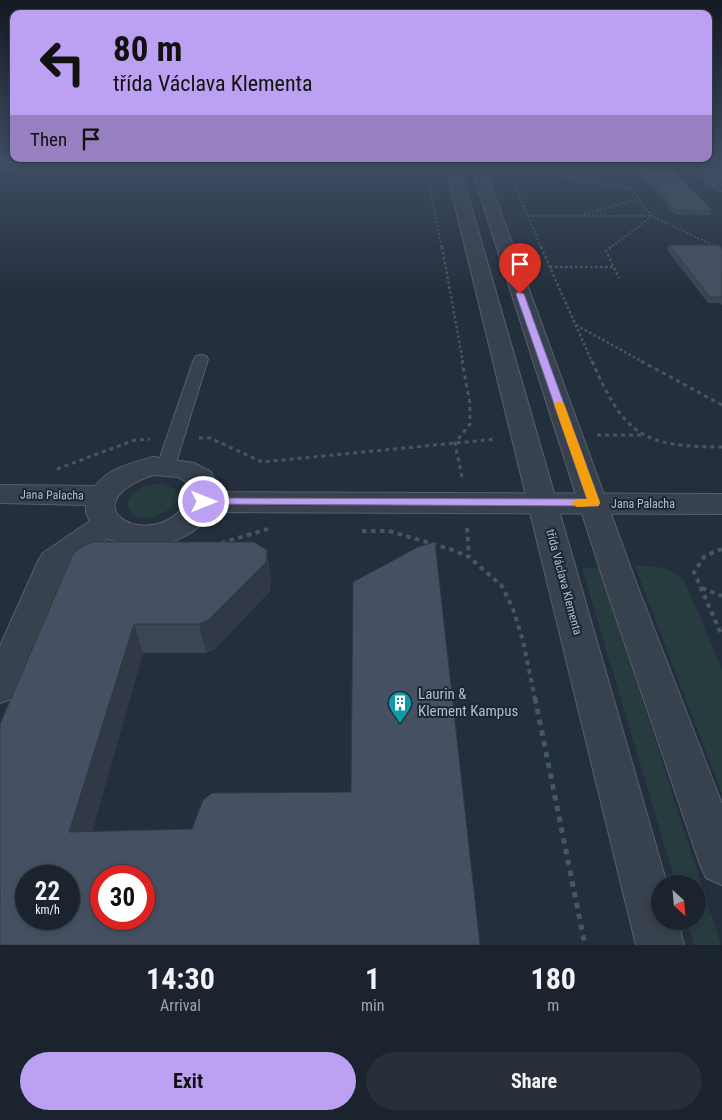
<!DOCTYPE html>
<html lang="en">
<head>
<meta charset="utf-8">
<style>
	:root { --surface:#1b232e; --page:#282f3a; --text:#f1f3f6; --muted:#a0a4aa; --line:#39404a; --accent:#bca0f2 }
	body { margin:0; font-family:"Roboto Condensed",sans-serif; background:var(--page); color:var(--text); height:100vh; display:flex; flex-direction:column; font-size:19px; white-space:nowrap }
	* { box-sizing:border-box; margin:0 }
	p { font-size:16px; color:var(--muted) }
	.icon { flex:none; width:28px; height:28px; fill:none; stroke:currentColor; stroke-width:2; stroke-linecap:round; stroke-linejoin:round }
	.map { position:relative; height:945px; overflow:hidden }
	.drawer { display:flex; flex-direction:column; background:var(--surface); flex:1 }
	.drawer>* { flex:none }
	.top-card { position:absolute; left:10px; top:10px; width:702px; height:152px; border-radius:10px; box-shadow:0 2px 8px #0003,0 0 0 1px var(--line); background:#bca0f2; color:#111; overflow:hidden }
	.needle { width:32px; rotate:154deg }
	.controls { position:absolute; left:651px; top:875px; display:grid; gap:10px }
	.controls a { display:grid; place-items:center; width:55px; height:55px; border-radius:50%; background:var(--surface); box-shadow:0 2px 8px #0003,0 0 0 1px var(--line); font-size:25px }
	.speed { position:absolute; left:15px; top:865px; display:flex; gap:10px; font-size:25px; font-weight:700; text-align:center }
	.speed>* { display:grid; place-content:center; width:65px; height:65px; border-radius:50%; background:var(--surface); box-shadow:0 2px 8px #0003,0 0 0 1px var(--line); line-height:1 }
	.speed small { font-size:12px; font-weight:400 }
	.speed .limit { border:8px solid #d22; background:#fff; color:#111 }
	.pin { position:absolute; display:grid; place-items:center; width:42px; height:42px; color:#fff; margin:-51px -21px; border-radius:50% 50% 50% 0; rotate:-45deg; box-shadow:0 0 5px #0007 }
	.pin .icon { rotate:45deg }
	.me { position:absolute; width:55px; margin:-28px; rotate:90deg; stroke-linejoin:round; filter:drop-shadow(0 0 4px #0008) }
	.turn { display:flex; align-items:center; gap:18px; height:105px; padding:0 20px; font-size:22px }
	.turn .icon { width:65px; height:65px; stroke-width:2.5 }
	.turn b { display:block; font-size:35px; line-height:42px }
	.then { display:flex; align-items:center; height:48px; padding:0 20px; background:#0003; gap:10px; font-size:19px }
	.eta { display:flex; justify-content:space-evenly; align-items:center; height:85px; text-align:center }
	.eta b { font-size:30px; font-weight:700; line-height:35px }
	.button { display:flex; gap:10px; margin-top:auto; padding:10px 20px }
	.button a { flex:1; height:58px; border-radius:30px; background:var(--accent); color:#111; font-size:20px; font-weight:700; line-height:58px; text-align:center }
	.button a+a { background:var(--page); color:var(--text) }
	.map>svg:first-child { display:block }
</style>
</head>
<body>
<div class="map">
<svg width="722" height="945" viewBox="0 0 722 945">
	<rect width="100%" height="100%" fill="#242f3e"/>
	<!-- green -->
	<g fill="#263c3f">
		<path d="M 154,484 L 163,484 L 175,489 L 179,499 C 170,515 132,529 127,504 C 131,490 142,486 154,484 Z"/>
		<path d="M 635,566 C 656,566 671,566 685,582 L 722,669 L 722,794 Z"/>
		<polygon points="582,568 600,568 721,945 694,945 687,921 698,921 698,884 676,884"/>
	</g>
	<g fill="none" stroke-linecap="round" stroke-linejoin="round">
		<!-- service casing -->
		<g stroke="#565f6c" stroke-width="2">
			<g id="service">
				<polygon points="0,163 453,164 457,167 453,170 0,169"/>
				<polygon points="722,171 722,177 708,177 704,174 708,171"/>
				<polygon points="201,355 206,356 208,359 175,466 172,470 166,472 160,470 157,466 194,359 196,356"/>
			</g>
		</g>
		<!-- minor casing -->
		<g stroke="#565f6c" stroke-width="2">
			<g id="minor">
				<polygon points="687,161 701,161 722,179 722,191 717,190"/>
				<path d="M 153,457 L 194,463 L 211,472 L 220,492 L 722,494 L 722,514 L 212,512 C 189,546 145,552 108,539 L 67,568 L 13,698 L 0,703 L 0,646 L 38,561 L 43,553 L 90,521 L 86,512 L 86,505 L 0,503 L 0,485 L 95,486 C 109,468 131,463 153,457 ZM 153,475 L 178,477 L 189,484 C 193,496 188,502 180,511 C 142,549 70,504 153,475 Z"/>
			</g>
		</g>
		<!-- tertiary casing -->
		<g stroke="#565f6c" stroke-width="2">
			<g id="tertiary">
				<polygon points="444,161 458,161 667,884 660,884 660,921 678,921 684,945 636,945"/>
				<polygon points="469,161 482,161 637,585 722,804 722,885 706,878 699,862 605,585"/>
			</g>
		</g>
		<!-- path-far4 -->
		<g stroke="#44595c" stroke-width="2" stroke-dasharray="2 2" stroke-linecap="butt">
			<polyline points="504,161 542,249"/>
			<polyline points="609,161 652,216 721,249"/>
			<polyline points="555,166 579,161"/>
			<polyline points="507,168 614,168"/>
			<polyline points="510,174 619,174"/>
			<polyline points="562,176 631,189"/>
			<polyline points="429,186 442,249"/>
			<polyline points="584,214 639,199"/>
			<polyline points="528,216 651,216"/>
			<polyline points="609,249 652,216"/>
		</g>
		<!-- path-far3 -->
		<g stroke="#44595c" stroke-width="2.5" stroke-dasharray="2.5 2.5" stroke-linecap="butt">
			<polyline points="442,247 463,362"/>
			<polyline points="541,247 592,362"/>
			<polyline points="611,247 606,251 619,278"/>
			<polyline points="719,247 722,249"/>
			<polyline points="550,267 614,267"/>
			<polyline points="576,325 643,362"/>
		</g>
		<!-- path-far2 -->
		<g stroke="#44595c" stroke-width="3" stroke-dasharray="4 4" stroke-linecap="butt">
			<path d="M 592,361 C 624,434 641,447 722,447"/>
			<polyline points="641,361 722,405"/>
			<polyline points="597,435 644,435"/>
			<polyline points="199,438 210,438 262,462 496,439"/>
			<polyline points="57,469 135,440 150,439"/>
			<polyline points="462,477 455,443 470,424 470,404 462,361"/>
		</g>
		<!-- path-far1 -->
		<g stroke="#44595c" stroke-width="4" stroke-dasharray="4.5 4.5" stroke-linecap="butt">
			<polyline points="467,528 469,557"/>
			<polyline points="362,531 389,531 450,549 469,557 502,586 513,609 523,641 535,699"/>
			<polyline points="221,543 268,529"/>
			<polyline points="722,549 705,556 694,572 722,636"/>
			<polyline points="702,588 722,596"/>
		</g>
		<!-- path -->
		<polyline stroke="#44595c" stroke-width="5" stroke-dasharray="5.5 5.5" stroke-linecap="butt" points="535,698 585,945"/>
		<!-- service -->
		<use href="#service" fill="#38414e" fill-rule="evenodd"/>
		<!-- minor -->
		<use href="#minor" fill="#38414e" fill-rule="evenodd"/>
		<!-- tertiary -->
		<use href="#tertiary" fill="#38414e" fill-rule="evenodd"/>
	</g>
	<!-- wall -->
	<g fill="#3b4654">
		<polygon points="629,161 662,161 713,211 711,215 675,215"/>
		<polygon points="669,245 722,249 722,305 720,303 708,303 667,250"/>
		<polygon points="73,554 271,579 270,591 214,650 206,653 143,653 92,831 480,945 0,945"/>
	</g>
	<!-- shaded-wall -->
	<g fill="#303945">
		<polygon points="267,550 271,579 270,591 214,650 206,653 199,624"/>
		<polygon points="134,624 143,653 85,858 69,832"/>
	</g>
	<!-- building -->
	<g fill="#455162" stroke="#303945" fill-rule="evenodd">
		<polygon points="633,161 662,161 669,167 713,211 676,210"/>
		<polygon points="669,245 719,245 722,249 722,297 710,297"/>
		<path d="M 93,542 L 254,542 L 267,550 L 266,562 L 208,620 L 199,624 L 134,624 L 69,832 L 192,829 L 203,800 L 212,793 L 351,792 L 353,582 L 418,547 L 435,542 L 480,945 L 0,945 L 0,724 L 73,554 L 83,546 ZM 26,876 L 69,876 L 69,919 L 26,919 ZM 101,876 L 144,876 L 144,919 L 101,919 Z"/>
	</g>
	<!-- sky -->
	<linearGradient id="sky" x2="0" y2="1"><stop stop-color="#141a22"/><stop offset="0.55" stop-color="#3f4d63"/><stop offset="1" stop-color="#3f4d63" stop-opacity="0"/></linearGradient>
	<rect width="722" height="293" fill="url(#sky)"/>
	<!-- route -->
	<polygon fill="#bca0f2" stroke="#7a689d" points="518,292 524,294 600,503 598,506 200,504 198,502 200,499 204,498 587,499 516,294"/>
	<!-- slow -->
	<polygon fill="#f59e0b" points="559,401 564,404 600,503 598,506 577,507 571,503 577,499 587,499 554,404"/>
	<!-- icons -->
	<defs>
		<g id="building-pin" transform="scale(1.25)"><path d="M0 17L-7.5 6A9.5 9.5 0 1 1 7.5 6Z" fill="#0f9aa8" stroke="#1d2633"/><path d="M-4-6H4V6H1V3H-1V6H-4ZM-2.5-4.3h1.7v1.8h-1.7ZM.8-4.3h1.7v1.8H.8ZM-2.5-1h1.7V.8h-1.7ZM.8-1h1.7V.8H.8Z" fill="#fff"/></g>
	</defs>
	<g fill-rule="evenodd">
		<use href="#building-pin" x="400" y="703"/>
	</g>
	<g text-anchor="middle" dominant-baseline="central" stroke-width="4" stroke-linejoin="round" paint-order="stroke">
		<!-- street labels -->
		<g font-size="12" fill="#b4bcc9" stroke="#1d2633">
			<text transform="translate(52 495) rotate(1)">Jana Palacha</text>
			<text x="643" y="504">Jana Palacha</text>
			<text transform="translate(564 582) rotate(75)">třída Václava Klementa</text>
		</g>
		<!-- near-poi labels -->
		<g font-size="15" fill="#b4bcc9" stroke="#1d2633" text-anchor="start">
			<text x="418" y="694">Laurin &amp;<tspan x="418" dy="17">Klement Kampus</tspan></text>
		</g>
	</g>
</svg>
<div class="controls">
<a><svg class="needle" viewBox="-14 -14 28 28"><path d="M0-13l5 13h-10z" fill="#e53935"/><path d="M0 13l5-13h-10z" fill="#a0a4aa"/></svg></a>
</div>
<div class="speed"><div>22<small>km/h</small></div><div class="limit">30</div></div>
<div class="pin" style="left:520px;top:294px;background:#d93025"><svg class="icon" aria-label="arrive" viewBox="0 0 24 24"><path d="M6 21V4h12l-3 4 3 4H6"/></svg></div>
<svg class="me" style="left:204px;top:502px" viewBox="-20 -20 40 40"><circle r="17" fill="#bca0f2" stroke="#fff" stroke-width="3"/><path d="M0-11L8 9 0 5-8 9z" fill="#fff"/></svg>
<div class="top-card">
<div class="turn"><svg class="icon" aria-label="left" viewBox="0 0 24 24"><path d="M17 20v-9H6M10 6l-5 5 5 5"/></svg><div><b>80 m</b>třída Václava Klementa</div></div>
<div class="then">Then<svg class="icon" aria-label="arrive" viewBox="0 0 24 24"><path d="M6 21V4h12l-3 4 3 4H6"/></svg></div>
</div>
</div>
<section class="drawer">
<div class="eta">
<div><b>14:30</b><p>Arrival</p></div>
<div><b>1</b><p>min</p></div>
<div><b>180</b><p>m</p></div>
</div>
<div class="button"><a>Exit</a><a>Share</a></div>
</section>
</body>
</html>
